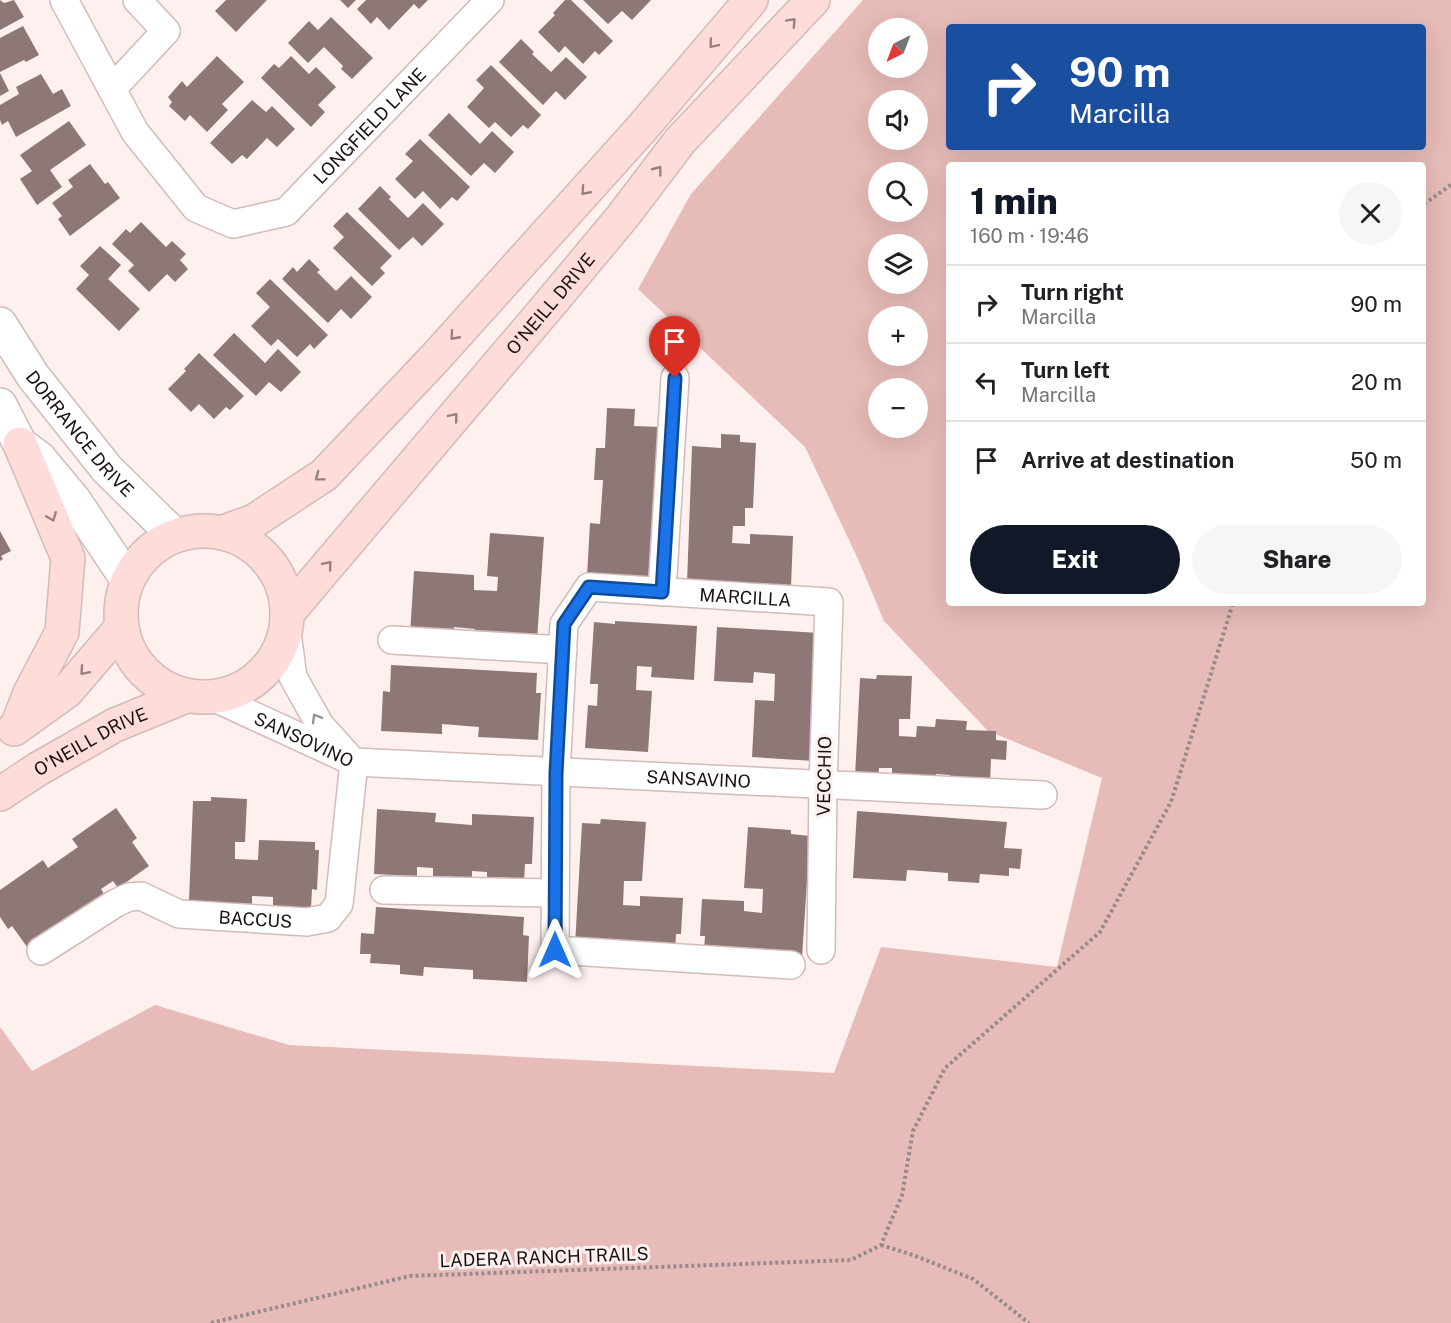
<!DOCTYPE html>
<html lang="en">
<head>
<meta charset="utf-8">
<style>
	:root { --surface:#fff; --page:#f6f6f6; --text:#202124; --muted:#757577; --line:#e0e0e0; --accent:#111827 }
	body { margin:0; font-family:"Public Sans",sans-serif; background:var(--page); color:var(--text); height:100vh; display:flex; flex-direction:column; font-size:22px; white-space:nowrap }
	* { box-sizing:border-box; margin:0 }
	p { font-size:20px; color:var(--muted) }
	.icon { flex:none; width:33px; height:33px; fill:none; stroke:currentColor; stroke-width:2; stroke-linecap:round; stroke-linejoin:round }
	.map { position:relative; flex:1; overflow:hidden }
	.sheet { position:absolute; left:946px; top:162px; width:480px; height:444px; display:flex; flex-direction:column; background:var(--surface); border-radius:6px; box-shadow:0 6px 24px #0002 }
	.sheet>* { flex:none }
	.hud { position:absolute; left:946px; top:24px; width:480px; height:126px; border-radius:6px; box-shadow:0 6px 24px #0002; background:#1a4fa0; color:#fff; overflow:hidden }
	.needle { width:39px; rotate:222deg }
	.controls { position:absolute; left:868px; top:18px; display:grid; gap:12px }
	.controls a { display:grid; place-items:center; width:60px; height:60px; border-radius:50%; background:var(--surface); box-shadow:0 6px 24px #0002; font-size:30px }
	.pin { position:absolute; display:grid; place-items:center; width:51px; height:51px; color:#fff; margin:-62px -26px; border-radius:50% 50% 50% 0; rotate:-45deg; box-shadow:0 0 6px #0007 }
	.pin .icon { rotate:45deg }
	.me { position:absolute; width:66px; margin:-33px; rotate:0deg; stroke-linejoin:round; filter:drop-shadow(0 0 4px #0008) }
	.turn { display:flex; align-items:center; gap:21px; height:126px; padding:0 24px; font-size:27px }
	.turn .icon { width:78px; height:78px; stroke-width:2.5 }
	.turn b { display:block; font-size:42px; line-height:51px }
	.round { display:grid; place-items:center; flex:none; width:63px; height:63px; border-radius:32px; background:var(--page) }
	.headline { display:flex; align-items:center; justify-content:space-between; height:102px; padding:0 24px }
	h1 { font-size:36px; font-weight:800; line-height:45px; color:var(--accent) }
	.button { display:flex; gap:12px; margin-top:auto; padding:12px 24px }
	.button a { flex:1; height:69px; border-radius:36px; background:var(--accent); color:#fff; font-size:24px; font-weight:800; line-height:69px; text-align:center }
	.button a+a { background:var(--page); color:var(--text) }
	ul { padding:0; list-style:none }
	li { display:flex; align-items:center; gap:18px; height:78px; padding:0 24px; border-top:2px solid var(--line) }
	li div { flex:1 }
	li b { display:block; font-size:22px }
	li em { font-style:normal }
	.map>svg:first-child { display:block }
</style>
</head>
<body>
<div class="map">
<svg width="1451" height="1323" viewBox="0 0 1451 1323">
	<rect width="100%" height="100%" fill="#fef0ee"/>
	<!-- green -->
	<path fill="#e7bbb7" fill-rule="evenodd" d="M 863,0 L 1451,0 L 1451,1323 L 0,1323 L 0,1027 L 32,1071 L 155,1005 L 289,1045 L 834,1073 L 881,947 L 1057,967 L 1102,778 L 988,731 L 884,621 L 858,559 L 805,447 L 638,289 L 691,194 ZM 950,27 L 1424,27 L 1424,147 L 950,147 ZM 879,28 L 918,28 L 918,68 L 879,68 ZM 879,100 L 918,100 L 918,140 L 879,140 ZM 950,165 L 1424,165 L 1424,603 L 950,603 ZM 879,172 L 918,172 L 918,212 L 879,212 ZM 879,244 L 918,244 L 918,284 L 879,284 ZM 879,316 L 918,316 L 918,356 L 879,356 ZM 879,388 L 918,388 L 918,428 L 879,428 Z"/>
	<!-- building -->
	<g fill="#8d7877">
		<polygon points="0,0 4,3 14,0 24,17 0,30"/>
		<polygon points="226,0 267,0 236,32 215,11"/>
		<polygon points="340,0 356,0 348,8"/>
		<polygon points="366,0 428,0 419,9 414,4 389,30 377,17 371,24 357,9"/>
		<polygon points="565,0 571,0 613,41 599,55 595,51 583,64 565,46 559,53 538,32 555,15 553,13"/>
		<polygon points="583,0 651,0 632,20 622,11 608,24"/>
		<polygon points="331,17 373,58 352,79 341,69 343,66 324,47 308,63 288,43 309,21 318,30"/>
		<polygon points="23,26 39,55 26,62 24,60 0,72 0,38"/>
		<polygon points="521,39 534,52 532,54 551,72 566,57 587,77 565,100 556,91 543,105 499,62"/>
		<polygon points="217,56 244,82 222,104 228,110 207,132 190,115 185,121 169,106 172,102 168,97 182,81 187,87"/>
		<polygon points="291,56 309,74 316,67 336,87 318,105 325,112 311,127 261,78 274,64 279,68"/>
		<polygon points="491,65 541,115 528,129 523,125 511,137 495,122 489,128 467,107 484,88 476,80"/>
		<polygon points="0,73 9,91 0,96"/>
		<polygon points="41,74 53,94 62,89 71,106 16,137 8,121 2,125 0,120 0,105 19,94 16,87"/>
		<polygon points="252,100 266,112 272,106 295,129 277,147 267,138 247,159 242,155 232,164 210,143"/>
		<polygon points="449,113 480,144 492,131 514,152 495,173 484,163 471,176 428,135"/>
		<polygon points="69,121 86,145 50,170 62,187 37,205 20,179 32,171 20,155"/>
		<polygon points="420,139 470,187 457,201 452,197 440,209 423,191 415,199 395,179 413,161 405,154"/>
		<polygon points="90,164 105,184 108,182 120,198 70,236 58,219 62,216 52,203 73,187 68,180"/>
		<polygon points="380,186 391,197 389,199 408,218 423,203 444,224 422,246 413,237 399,250 358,209"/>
		<polygon points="347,212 392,256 380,268 385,273 372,286 333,248 344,237 333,226"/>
		<polygon points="141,222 166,247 172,241 186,254 180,260 188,269 175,282 167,274 149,292 128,271 134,265 112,244 126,229 130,233"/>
		<polygon points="100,246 121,265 108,279 140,309 119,331 76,289 89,275 80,266"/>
		<polygon points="309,259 320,270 317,272 336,291 351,276 372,297 351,319 341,309 328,323 282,279 293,267 297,272"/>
		<polygon points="270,279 328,335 314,349 310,344 297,357 278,339 271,346 251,326 270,307 256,293"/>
		<polygon points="234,333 265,363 278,349 301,372 281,392 269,382 256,396 213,355"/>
		<polygon points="199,353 244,396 230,410 226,407 214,419 199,404 191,412 168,389 186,371 184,369"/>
		<polygon points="607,408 635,409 634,426 661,427 653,580 587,576 590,523 600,524 603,480 594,480 596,448 605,448"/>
		<polygon points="721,434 740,435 740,442 756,443 753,508 745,508 745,526 733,526 732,543 750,544 750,534 793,536 791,587 687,583 692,446 721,448"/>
		<polygon points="0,531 11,551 1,556 3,559 0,561"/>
		<polygon points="490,533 544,537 537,640 474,636 475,629 454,627 453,637 410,634 414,571 474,575 474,590 497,591 498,577 487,576"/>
		<polygon points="615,621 697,626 694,680 651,677 652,667 637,666 636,690 652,691 648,752 585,748 588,705 597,706 598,684 590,684 594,622 615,624"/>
		<polygon points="717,627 820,633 814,761 752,757 755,700 774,701 775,674 754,672 753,683 714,681"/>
		<polygon points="391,665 537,673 536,693 541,693 538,740 478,737 479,727 442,724 442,734 381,731 383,691 390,692"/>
		<polygon points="877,675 912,676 910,719 899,719 899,736 916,737 917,726 935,727 936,719 967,721 966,730 996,731 996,740 1007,741 1006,760 991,759 990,784 949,782 950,775 936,774 936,781 892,778 892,768 879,768 878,778 855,777 860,678 876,679"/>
		<polygon points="211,797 247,799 245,842 235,842 235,859 258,860 259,840 315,842 315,850 319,850 317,890 312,889 311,908 273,906 273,897 252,896 252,904 189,901 193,801 211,801"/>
		<polygon points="116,808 137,838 132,842 149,866 118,888 113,881 101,889 106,897 30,951 12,926 8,929 0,917 0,890 43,860 48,868 78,847 72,839"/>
		<polygon points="377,809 436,813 435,822 472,825 472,814 534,817 532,864 525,864 524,882 487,880 487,872 472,871 472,878 433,876 433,868 417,867 417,876 374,874"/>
		<polygon points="857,811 1007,822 1004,848 1022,849 1020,869 1009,868 1009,876 980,874 979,883 948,881 948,873 907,870 906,881 853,878"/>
		<polygon points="601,819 646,822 642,881 624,881 623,905 640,906 640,896 683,898 681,934 676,934 675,951 575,945 582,823 600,824"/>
		<polygon points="748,827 791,830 791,834 810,836 802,957 704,950 705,936 700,936 702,899 744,901 744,911 762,913 763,889 744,888"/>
		<polygon points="376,907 524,917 523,935 529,936 527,982 473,979 473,970 424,967 423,976 400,974 400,965 370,963 371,954 360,954 361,933 374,934"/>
	</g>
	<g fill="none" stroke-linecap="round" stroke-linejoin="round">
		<!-- minor casing -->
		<g stroke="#d2bbb9" stroke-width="30">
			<g id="minor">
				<path id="s1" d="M 64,0 L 135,132 L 196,208 L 233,224 L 286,212 L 490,0"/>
				<polyline points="112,89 166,31 137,0"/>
				<polyline points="662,592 675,378"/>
				<polyline points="287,633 293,677 320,725 347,755"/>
				<polyline points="392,640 563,650"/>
				<path id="s2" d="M 215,698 L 354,762 L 1043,795"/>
				<polyline points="384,890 555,893"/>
				<path id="s3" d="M 41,951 L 116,903 L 129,897 L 141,896 L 179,914 L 307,922 L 328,918 L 339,904 L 354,762"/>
				<path id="s4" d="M 791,965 L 555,950 L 556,773 L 564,624 L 589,587 L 829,602 L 823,785 L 821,950"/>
			</g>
		</g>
		<!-- tertiary casing -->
		<g stroke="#d2bbb9" stroke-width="36">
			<g id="tertiary">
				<path id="s5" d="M 0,324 L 33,376 L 107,469 L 173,534"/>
				<polyline points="0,405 20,444 39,458 74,500 127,579"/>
			</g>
		</g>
		<!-- secondary casing -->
		<g stroke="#d2bbb9" stroke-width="36">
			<g id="secondary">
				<circle cx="204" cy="614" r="83"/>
				<polyline points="224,532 254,521 324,475 435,358 643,127 751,0"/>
				<path id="s6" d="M 290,610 L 554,299 L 623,216 L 680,141 L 813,0"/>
				<polyline points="17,726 30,693 62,632 68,558 20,444"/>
				<polyline points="14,729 67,691 122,627"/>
				<path id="s7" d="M 0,794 L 38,769 L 115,725 L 186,696"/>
			</g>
		</g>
		<!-- path -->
		<g stroke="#968b8a" stroke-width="4" stroke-dasharray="3 3" stroke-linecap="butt">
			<polyline points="1424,204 1451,185"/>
			<polyline points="881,1245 913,1255 973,1279 1029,1323"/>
			<polyline points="211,1323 410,1276 851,1260 881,1245 902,1195 913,1131 945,1068 1100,932 1171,802 1233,603"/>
		</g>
		<!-- minor -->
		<use href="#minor" stroke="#fff" stroke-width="27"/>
		<!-- tertiary -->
		<use href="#tertiary" stroke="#fff" stroke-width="33"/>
		<!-- secondary -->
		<use href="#secondary" stroke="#fddcda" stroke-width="33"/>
	</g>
	<!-- one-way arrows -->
	<defs><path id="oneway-chevron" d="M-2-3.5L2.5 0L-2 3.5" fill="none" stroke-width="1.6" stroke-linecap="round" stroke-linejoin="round" transform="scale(1.5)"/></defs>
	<g stroke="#978180">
		<use href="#oneway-chevron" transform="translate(792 22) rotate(-47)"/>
		<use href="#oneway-chevron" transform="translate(713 44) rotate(130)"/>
		<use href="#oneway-chevron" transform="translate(658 170) rotate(-53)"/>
		<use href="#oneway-chevron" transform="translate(585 191) rotate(132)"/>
		<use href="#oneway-chevron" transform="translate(454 336) rotate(132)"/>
		<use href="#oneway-chevron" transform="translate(454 417) rotate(-50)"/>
		<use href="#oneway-chevron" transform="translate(319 477) rotate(143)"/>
		<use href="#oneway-chevron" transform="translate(52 517) rotate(68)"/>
		<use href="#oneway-chevron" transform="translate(328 565) rotate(-50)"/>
		<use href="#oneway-chevron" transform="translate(84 671) rotate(131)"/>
	</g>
	<use stroke="#989494" href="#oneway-chevron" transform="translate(316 718) rotate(-120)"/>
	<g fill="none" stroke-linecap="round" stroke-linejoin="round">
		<!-- route casing -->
		<g stroke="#114b97" stroke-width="15">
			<polyline id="route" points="555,950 556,773 564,624 589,587 662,592 675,378"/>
		</g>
		<!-- route -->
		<use href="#route" stroke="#1a73e8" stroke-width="10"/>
	</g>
	<g text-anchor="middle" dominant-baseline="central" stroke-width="6" stroke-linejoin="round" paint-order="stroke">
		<!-- street labels -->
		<g font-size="18" fill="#1a1212" stroke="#fef0ee">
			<text stroke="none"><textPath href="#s1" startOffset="462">LONGFIELD LANE</textPath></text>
			<text stroke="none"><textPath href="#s6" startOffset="402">O'NEILL DRIVE</textPath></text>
			<text stroke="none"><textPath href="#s5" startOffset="136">DORRANCE DRIVE</textPath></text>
			<text stroke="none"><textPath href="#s4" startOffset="764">MARCILLA</textPath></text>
			<text stroke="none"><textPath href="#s2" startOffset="98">SANSOVINO</textPath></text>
			<text stroke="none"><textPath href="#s7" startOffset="105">O'NEILL DRIVE</textPath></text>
			<text transform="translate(824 776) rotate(-89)">VECCHIO</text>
			<text stroke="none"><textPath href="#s2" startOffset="498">SANSAVINO</textPath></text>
			<text stroke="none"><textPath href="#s3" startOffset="234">BACCUS</textPath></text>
			<text transform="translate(544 1257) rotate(-2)">LADERA RANCH TRAILS</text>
		</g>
	</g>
</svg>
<div class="controls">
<a><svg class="needle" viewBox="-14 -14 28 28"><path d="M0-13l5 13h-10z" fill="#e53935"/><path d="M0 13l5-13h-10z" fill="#757577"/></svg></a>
<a><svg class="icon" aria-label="sound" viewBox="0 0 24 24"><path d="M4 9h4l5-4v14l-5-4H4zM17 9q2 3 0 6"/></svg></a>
<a><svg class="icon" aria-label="search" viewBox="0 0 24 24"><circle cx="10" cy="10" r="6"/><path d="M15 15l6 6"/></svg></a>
<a><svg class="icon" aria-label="layers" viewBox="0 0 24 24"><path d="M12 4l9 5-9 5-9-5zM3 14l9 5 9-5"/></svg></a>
<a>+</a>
<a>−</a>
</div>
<div class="pin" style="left:675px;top:378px;background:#d93025"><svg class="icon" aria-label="arrive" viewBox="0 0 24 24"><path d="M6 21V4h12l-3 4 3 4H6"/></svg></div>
<svg class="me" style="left:555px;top:950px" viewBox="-20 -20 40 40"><path d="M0-17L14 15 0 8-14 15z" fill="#1a73e8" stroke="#fff" stroke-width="4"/></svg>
<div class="hud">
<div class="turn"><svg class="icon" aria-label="right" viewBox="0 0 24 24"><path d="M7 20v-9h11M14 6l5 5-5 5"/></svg><div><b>90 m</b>Marcilla</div></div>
</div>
<section class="sheet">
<div class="headline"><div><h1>1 min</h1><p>160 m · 19:46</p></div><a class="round"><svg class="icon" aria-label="close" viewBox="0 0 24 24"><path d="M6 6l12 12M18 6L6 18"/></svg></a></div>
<ul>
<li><svg class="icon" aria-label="right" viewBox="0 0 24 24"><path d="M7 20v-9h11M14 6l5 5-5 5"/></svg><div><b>Turn right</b><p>Marcilla</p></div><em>90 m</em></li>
<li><svg class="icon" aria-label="left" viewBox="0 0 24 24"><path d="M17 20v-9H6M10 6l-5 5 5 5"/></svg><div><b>Turn left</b><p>Marcilla</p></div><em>20 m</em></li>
<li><svg class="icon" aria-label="arrive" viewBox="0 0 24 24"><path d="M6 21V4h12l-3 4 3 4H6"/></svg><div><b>Arrive at destination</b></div><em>50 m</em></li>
</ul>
<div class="button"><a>Exit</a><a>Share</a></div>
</section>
</div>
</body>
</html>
